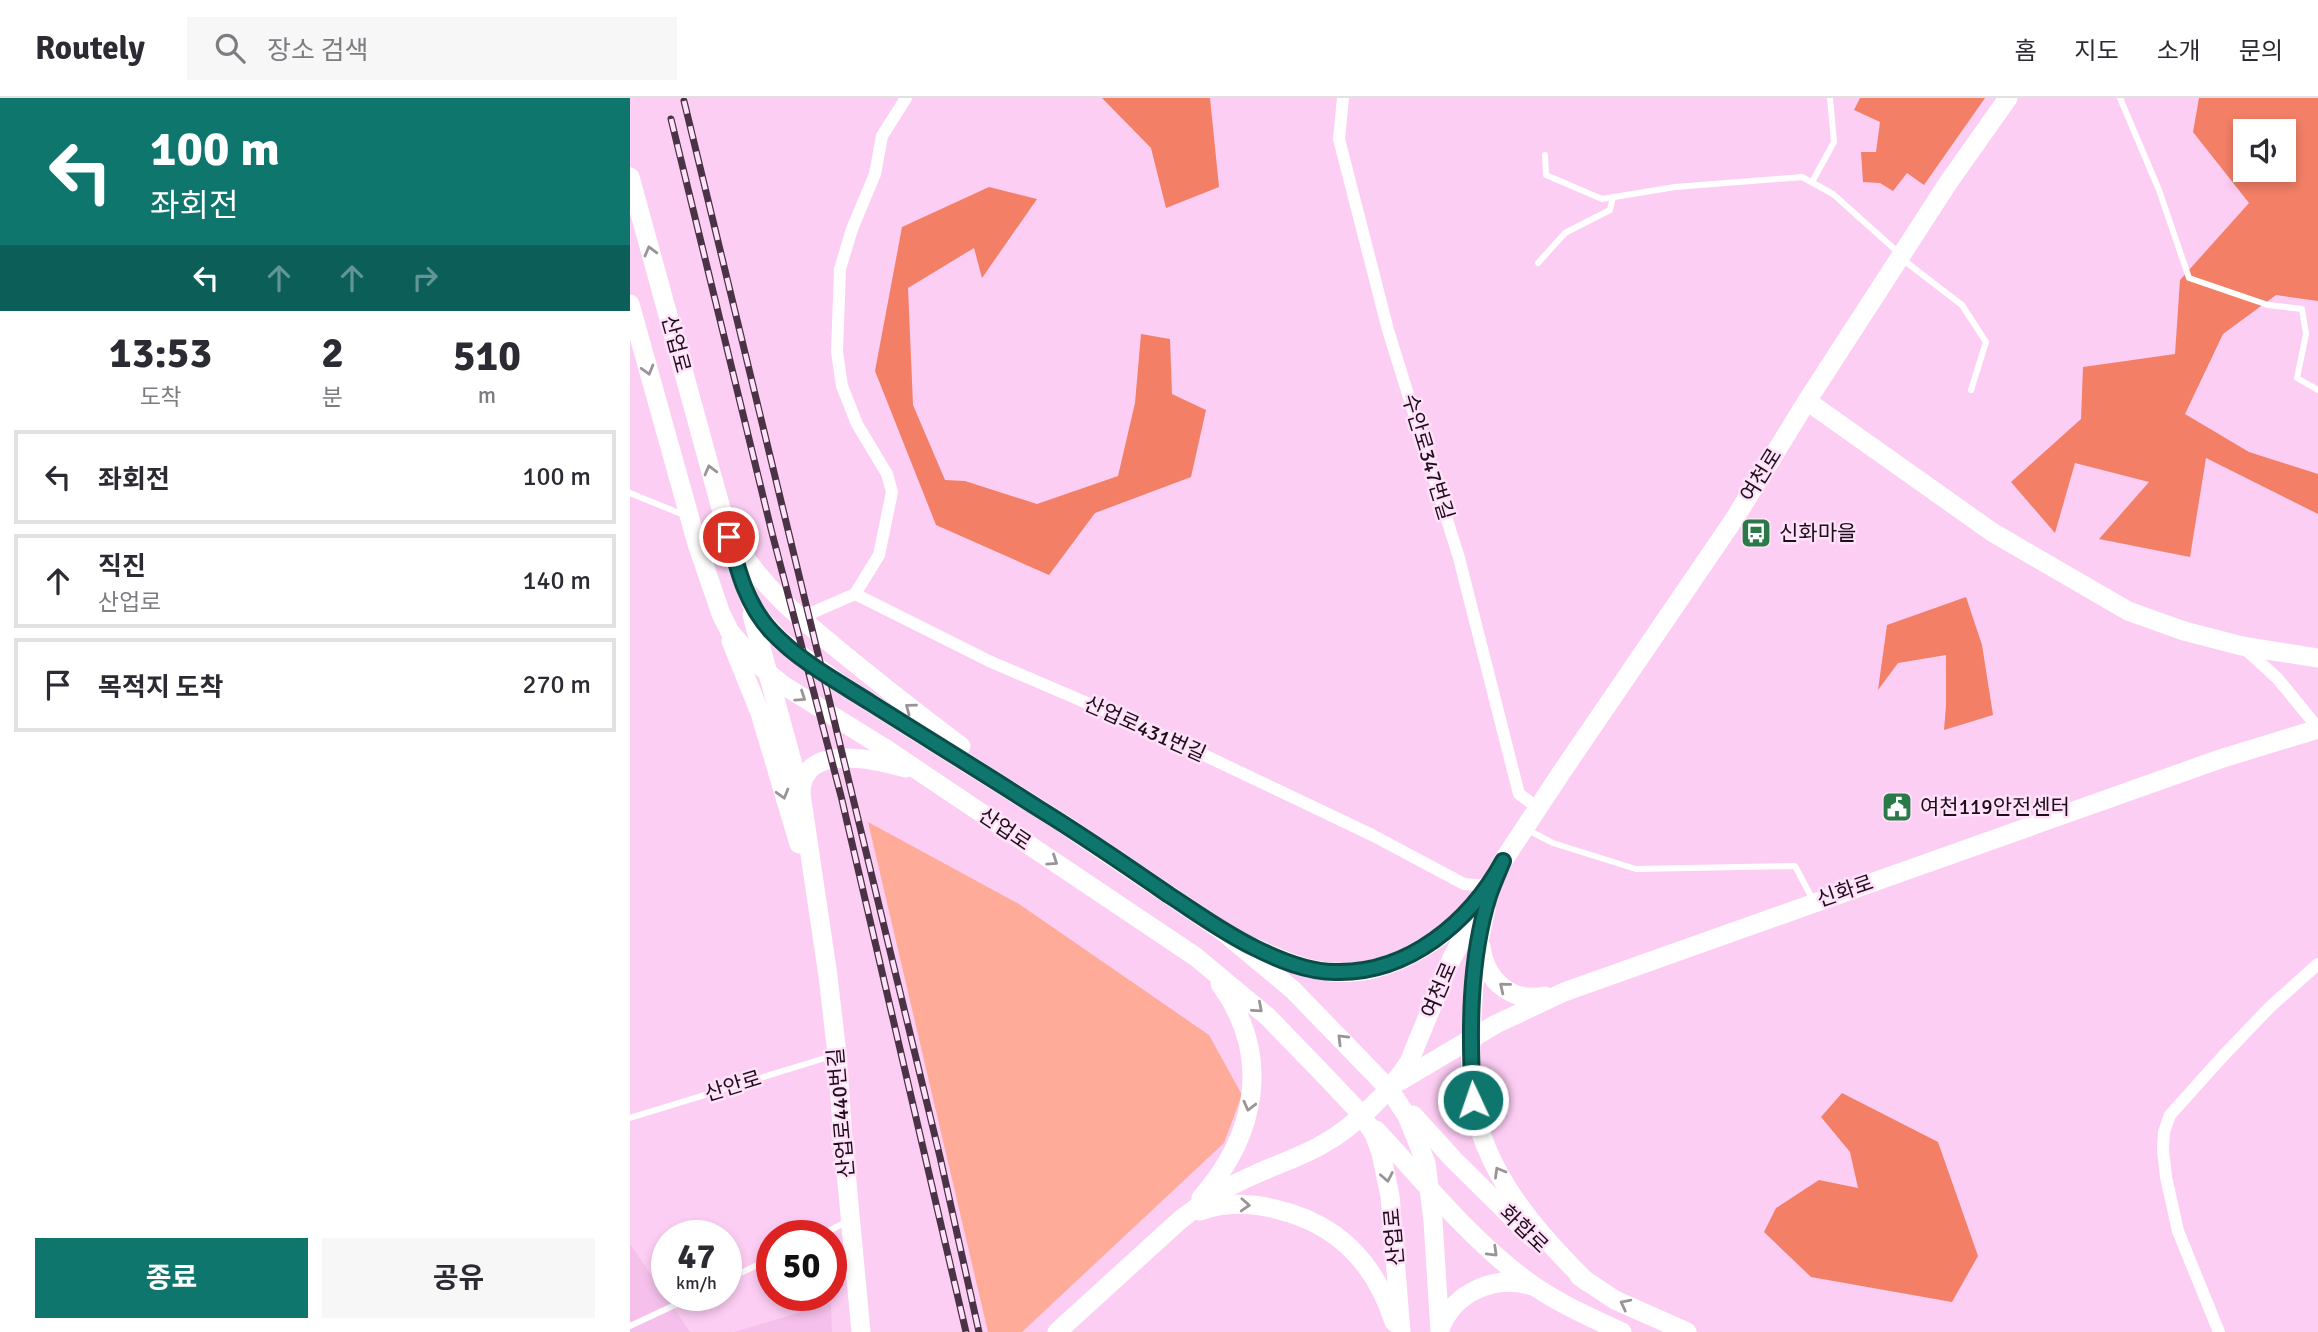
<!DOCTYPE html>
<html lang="ko">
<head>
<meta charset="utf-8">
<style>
	:root { --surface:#fff; --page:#f7f7f7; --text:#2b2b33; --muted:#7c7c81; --line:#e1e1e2; --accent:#0f766e }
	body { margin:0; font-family:Signika,"Noto Sans KR",sans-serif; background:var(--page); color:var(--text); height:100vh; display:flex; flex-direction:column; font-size:26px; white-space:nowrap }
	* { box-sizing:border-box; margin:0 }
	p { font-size:23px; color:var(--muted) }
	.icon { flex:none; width:38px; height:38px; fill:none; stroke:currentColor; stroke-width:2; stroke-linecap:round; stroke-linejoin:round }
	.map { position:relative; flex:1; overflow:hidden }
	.sheet { display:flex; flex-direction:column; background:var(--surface); width:630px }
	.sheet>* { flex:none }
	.banner { background:#0f766e; color:#fff; overflow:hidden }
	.fabs { position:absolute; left:1603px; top:21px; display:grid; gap:14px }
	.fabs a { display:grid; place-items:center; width:63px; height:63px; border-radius:0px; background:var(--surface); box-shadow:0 4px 10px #0003; font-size:35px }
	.speed { position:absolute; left:21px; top:1122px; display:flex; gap:14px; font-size:35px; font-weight:700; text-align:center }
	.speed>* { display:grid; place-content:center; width:91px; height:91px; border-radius:50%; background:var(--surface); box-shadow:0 4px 10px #0003; line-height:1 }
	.speed small { font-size:18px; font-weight:400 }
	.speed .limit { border:10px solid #d22; background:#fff; color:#111 }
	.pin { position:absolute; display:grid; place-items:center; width:60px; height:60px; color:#fff; margin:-30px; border:4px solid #fff; border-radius:50%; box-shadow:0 2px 7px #0007 }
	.me { position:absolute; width:77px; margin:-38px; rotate:357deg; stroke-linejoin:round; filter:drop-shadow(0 0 5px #0008) }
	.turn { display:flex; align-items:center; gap:24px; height:147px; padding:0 35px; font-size:32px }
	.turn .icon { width:91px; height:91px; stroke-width:2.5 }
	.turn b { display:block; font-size:49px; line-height:60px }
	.lanes { display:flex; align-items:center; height:66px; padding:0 35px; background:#0003; justify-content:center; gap:35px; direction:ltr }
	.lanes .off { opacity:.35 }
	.eta { display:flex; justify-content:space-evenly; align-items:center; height:119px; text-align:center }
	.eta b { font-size:42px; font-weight:700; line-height:49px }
	.action { display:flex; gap:14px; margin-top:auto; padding:14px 35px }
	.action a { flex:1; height:80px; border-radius:0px; background:var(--accent); color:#fff; font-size:28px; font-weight:700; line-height:80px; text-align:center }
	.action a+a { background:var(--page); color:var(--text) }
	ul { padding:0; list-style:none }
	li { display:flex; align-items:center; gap:21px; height:94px; margin:0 14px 10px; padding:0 21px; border:4px solid var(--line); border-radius:0px }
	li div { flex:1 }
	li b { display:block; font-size:26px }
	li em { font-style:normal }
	header { display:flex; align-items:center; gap:42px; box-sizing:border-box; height:98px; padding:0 35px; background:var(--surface); border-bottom:2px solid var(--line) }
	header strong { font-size:33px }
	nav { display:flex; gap:38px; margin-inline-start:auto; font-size:24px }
	.search { width:490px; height:63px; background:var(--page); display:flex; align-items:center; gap:18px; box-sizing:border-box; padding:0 24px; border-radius:0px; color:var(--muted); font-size:26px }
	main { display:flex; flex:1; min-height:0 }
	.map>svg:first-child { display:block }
</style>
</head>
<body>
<header>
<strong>Routely</strong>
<div class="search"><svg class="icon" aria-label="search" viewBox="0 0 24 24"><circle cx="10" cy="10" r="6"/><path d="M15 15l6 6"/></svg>장소 검색</div>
<nav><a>홈</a><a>지도</a><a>소개</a><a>문의</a></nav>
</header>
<main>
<section class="sheet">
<div class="banner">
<div class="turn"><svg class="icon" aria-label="left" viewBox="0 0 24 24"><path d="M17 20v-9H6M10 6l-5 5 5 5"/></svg><div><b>100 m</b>좌회전</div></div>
<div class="lanes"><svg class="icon" aria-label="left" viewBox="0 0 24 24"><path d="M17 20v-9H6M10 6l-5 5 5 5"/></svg><svg class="icon off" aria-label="ahead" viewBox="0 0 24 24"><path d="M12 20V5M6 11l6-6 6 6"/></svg><svg class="icon off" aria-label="ahead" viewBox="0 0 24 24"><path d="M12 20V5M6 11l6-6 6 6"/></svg><svg class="icon off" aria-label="right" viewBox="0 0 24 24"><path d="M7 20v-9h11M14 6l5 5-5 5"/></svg></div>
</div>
<div class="eta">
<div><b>13:53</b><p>도착</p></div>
<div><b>2</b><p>분</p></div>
<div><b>510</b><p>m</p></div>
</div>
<ul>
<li><svg class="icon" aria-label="left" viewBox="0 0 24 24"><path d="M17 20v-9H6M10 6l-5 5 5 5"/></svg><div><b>좌회전</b></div><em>100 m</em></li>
<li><svg class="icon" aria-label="ahead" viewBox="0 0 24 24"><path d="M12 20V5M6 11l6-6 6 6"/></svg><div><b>직진</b><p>산업로</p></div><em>140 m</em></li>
<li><svg class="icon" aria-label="arrive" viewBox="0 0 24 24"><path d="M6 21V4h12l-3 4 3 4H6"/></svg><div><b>목적지 도착</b></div><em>270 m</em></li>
</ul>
<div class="action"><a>종료</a><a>공유</a></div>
</section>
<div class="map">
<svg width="1688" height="1234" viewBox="0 0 1688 1234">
	<rect width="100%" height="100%" fill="#fdcef4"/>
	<!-- built -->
	<g fill="#f5c1ec">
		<polygon points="0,1146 60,1234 0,1234"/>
		<polygon points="201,1205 202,1234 104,1234"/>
	</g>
	<!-- green -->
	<polygon fill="#feab99" points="238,724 389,806 579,937 612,997 594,1045 392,1234 358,1234"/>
	<!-- forest -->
	<g fill="#f37f67" fill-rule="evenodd">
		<polygon points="472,0 580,0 589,89 536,110 521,50"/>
		<polygon points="1230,0 1355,0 1294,87 1277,75 1263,93 1250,85 1233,84 1231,54 1246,54 1250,24 1224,12"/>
		<path d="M 1569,0 L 1688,0 L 1688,203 L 1646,197 L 1593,236 L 1555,316 L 1619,354 L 1688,376 L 1688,416 L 1576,360 L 1560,459 L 1469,441 L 1519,384 L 1445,365 L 1425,435 L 1381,384 L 1451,321 L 1453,269 L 1545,256 L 1550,182 L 1619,105 L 1563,34 ZM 1615,33 L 1654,33 L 1654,72 L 1615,72 Z"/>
		<polygon points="359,89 407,101 352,180 344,150 278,190 283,307 315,382 335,383 407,406 488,378 505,305 511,236 540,241 542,296 576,312 561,379 465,415 419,477 306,427 245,273 272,129"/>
		<polygon points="1336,499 1352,547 1363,617 1314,632 1316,608 1316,557 1268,565 1248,592 1257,527"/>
		<polygon points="1212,995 1308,1044 1348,1158 1322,1204 1181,1179 1134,1134 1146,1110 1189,1082 1228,1090 1220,1054 1191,1019"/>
	</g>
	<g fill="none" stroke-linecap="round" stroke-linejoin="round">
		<!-- lane -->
		<g stroke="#fff" stroke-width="6">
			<polyline points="1490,0 1529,92 1559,180 1638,207 1672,211 1676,236 1667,280 1688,292"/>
			<polyline points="915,57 916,77 972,101 1045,89 1172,79 1203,96 1270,156"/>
			<polyline points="1182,84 1204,44 1200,0"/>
			<polyline points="1272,161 1332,207 1356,244 1341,292"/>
			<polyline points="908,165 935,135 980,112 983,99"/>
			<polyline points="0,395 54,417"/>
			<polyline points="896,731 923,745 1006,771 1165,768 1183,802"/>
			<polyline points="0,1020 205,957"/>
			<polyline points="189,1138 218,1123"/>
			<polyline points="96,1182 142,1160"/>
			<polyline points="0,1228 66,1197"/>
		</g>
		<!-- street -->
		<g stroke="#fff" stroke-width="12">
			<polyline points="713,0 709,41 758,232 829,460 889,696 908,710"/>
			<polyline points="225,496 249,457 262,394 257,376 227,326 212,288 207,254 210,171 222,131 245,76 252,38 276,0"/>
			<polyline points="170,520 225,496 359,563 534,638 742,737 834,786 859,788"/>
			<polyline points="1612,548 1648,581 1688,630"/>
			<polyline points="1589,1234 1548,1133 1536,1079 1533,1052 1534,1034 1540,1017 1594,957 1640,909 1688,866"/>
		</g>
		<!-- secondary -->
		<g stroke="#fff" stroke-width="19">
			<polyline points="0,79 106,465 121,505 130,520 150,542 206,583 432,725 591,832 663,892 759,991 777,1018 796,1065 803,1123 810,1234"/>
			<polyline points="0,206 67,446 91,516 100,534 130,568 153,587 253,649 566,859 638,919 699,982 731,1016 744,1036 751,1055 760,1098 771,1234"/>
			<polyline points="1177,303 1362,434 1498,513 1554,533 1612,548 1688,560"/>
			<path d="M 107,448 C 138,495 173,523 216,558 C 254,589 292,619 331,648"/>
			<polyline points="122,517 171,696 198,878 207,956 213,1042 231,1234"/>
			<polyline points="101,543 130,615 169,746"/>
			<path d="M 171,695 C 172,644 244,661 276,670"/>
			<path d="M 856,810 C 847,847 843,884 842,921 C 841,948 839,975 843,1001 C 853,1074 907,1135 957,1184"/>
			<path d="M 851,849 C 856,883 881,905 915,898"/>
			<path d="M 625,850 C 649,861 674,872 702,874 C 754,879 807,847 841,811"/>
			<polyline points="770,983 866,926 934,894 1590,661 1688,631"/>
			<polyline points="783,1017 823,1061 904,1141"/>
			<path d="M 746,1032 C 792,1081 836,1136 889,1177 C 919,1201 957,1218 992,1234"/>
			<path d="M 571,1100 C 627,1036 642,957 590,886"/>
			<path d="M 570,1113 C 594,1104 620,1105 645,1111 C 707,1125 745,1164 764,1224"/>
			<polyline points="949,1178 985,1202 1057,1234"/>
			<path d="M 810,1231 C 824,1194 865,1176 902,1188"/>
			<path d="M 427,1234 L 550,1122 C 573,1104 597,1088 624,1077 C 647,1066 671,1059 693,1046 C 724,1029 760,994 779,964 L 821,862 L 873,763 L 931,675 L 1103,423 L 1177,303 L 1318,85 L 1378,0"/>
		</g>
		<!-- rail casing -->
		<g stroke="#493345" stroke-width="7">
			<g id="rail">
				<polyline points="54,3 310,1059 349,1234"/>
				<polyline points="41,21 142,435 211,698 336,1234"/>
			</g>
		</g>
		<!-- rail -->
		<use href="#rail" stroke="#ffe2f9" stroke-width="4.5" stroke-dasharray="13" stroke-linecap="butt"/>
	</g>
	<!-- one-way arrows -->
	<defs><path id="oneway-chevron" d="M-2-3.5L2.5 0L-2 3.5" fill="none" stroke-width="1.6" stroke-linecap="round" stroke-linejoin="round" transform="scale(1.75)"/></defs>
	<g stroke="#9a9398">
		<use href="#oneway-chevron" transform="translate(20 153) rotate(-105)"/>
		<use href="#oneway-chevron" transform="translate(18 272) rotate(74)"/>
		<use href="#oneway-chevron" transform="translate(80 372) rotate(-105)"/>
		<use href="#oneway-chevron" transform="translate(171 599) rotate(34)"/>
		<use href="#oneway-chevron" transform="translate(280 610) rotate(-143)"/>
		<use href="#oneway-chevron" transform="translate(153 696) rotate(74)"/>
		<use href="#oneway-chevron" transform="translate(423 763) rotate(34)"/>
		<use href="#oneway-chevron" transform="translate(874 889) rotate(-141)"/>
		<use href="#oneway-chevron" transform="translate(628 910) rotate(41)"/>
		<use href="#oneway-chevron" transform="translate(712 941) rotate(-135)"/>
		<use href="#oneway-chevron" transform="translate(619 1008) rotate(104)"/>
		<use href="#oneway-chevron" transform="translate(869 1074) rotate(-120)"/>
		<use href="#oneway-chevron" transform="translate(757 1079) rotate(79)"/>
		<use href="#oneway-chevron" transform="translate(615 1107) rotate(3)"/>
		<use href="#oneway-chevron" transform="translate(863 1154) rotate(44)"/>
		<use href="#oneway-chevron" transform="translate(995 1206) rotate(-153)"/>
	</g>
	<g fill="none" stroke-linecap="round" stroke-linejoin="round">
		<!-- route casing -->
		<g stroke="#0a4d48" stroke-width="18">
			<path id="route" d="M 99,439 C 108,473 117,508 142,534 C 169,563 208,584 241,605 C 298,641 355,676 411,712 C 455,739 497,768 539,797 C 567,815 594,835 625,850 C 649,862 677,874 705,874 C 778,876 840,824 873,763 C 868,775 863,786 859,798 C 839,862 839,935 843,1002"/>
		</g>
		<!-- route -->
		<use href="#route" stroke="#0f766e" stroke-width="12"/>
	</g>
	<!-- icons -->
	<defs>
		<g id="bus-square" transform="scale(1.575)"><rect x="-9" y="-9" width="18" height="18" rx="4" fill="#2b7948" stroke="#ffe2f9"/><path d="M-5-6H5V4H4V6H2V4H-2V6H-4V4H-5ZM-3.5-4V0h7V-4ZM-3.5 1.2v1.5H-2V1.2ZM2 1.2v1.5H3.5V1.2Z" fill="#fff"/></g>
		<g id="civic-square" transform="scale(1.575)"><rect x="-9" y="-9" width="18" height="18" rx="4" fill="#2b7948" stroke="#ffe2f9"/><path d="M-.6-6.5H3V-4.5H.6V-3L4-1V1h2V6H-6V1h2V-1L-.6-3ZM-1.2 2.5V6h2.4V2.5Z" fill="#fff"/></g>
	</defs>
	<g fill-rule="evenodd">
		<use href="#bus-square" x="1126" y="435"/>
		<use href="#civic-square" x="1267" y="709"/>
	</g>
	<g text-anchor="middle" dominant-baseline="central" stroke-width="5" stroke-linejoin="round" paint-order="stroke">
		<!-- street labels -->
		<g font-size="21" fill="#1e0e1b" stroke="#ffe2f9">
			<text transform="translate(46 246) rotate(75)">산업로</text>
			<text transform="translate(798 359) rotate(73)">수안로347번길</text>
			<text transform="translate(1131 377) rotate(-58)">여천로</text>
			<text transform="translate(515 631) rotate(24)">산업로431번길</text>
			<text transform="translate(375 731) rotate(34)">산업로</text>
			<text transform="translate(1215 793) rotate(-19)">신화로</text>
			<text transform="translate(809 892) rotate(-67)">여천로</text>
			<text transform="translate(103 988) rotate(-17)">산안로</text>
			<text transform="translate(211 1015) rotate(-95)">산업로440번길</text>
			<text transform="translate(894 1131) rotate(44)">화합로</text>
			<text transform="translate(764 1139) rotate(-95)">산업로</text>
		</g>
		<!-- poi labels -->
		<g font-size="21" fill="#1e0e1b" stroke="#ffe2f9" text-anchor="start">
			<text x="1149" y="435">신화마을</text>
			<text x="1290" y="709">여천119안전센터</text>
		</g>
	</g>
</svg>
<div class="fabs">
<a><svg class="icon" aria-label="sound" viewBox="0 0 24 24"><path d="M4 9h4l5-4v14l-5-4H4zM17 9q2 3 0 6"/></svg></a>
</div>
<div class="speed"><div>47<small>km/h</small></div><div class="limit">50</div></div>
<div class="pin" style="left:99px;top:439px;background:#d93025"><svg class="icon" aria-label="arrive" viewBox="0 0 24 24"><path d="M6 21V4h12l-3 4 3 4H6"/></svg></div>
<svg class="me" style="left:843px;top:1002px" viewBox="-20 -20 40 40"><circle r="17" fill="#0f766e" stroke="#fff" stroke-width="3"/><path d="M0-11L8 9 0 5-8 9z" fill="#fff"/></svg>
</div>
</main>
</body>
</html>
